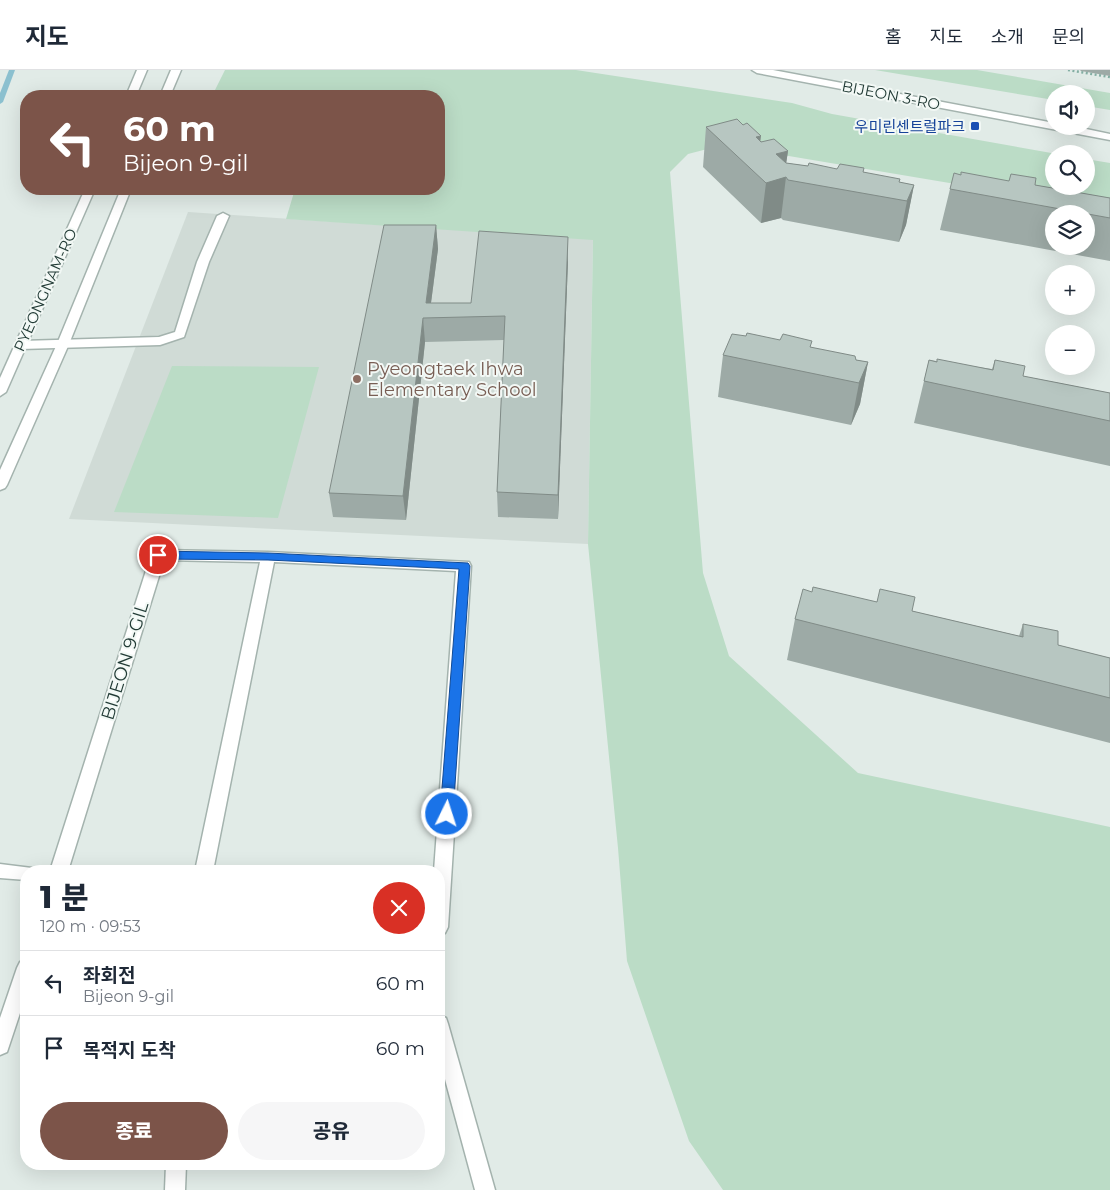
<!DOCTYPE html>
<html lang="ko">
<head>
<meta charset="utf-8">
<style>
	:root { --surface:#fff; --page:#f6f6f7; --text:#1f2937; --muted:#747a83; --line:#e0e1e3; --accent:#7c5449 }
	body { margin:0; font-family:Montserrat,"Noto Sans KR",sans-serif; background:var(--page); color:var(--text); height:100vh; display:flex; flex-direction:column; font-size:19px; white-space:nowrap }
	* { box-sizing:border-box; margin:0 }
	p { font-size:16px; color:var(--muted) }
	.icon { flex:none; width:28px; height:28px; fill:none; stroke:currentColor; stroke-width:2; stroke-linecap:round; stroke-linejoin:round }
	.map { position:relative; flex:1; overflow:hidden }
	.sheet { position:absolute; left:20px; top:795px; width:425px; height:305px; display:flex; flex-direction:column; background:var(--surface); border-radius:20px; box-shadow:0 5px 20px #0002 }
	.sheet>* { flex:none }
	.banner { position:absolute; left:20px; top:20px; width:425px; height:105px; border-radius:20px; box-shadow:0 5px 20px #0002; background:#7c5449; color:#fff; overflow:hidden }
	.tools { position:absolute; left:1045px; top:15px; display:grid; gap:10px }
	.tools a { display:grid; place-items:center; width:50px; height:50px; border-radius:50%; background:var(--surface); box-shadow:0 5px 20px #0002; font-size:25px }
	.pin { position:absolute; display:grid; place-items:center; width:42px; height:42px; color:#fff; margin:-21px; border:2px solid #fff; border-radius:50%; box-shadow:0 1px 5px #0007 }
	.me { position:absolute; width:55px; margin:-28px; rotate:4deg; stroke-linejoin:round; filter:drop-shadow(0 0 4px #0008) }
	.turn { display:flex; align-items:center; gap:18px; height:105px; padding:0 20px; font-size:22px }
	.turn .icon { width:65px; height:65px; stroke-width:2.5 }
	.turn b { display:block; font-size:35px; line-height:42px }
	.round { display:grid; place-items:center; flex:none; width:52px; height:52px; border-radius:26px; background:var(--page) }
	.summary { display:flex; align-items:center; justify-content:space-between; height:85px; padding:0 20px }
	h1 { font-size:30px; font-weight:800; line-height:38px }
	.button { display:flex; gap:10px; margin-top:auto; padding:10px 20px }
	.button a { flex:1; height:58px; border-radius:30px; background:var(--accent); color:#fff; font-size:20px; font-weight:800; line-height:58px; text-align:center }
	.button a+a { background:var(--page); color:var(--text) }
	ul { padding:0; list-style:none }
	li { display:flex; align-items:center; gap:15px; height:65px; padding:0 20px; border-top:1px solid var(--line) }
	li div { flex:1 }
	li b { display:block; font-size:19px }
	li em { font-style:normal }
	header { display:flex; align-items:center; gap:30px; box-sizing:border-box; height:70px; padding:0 25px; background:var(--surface); border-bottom:1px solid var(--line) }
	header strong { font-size:24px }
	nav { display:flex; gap:28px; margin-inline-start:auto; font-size:18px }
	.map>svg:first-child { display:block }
</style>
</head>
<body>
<header>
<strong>지도</strong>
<nav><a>홈</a><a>지도</a><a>소개</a><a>문의</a></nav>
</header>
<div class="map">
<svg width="1110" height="1120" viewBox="0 0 1110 1120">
	<rect width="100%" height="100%" fill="#e1ebe7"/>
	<!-- built -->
	<polygon fill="#d0dbd6" points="188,142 593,169 588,474 69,449"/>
	<!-- green -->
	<g fill="#bbdcc6">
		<polygon points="225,0 576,0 792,33 832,44 1057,84 1054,84 1054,116 1086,116 1086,89 1110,93 1110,140 736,77 715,77 688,84 670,102 703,503 729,586 858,703 1110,757 1110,1120 723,1120 689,1071 627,891 618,778 588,474 593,170 286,149 295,119 439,119 439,26 212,26"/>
		<polygon points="875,0 977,0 1110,23 1110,40 1086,36 1086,24 1054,24 1054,30"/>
		<polygon points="172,296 319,297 278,448 114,442"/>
	</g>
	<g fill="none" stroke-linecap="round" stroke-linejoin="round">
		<!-- stream -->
		<polygon fill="#8bc0cf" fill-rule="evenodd" points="9,0 15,0 3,32 0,34 0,23"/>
		<!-- minor casing -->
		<g stroke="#a4b3ae" stroke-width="3">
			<g id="minor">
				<polygon points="223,143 229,146 209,192 184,267 160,275 21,279 15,275 21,271 159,267 175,262 197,192 217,146"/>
				<polygon points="158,480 268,482 469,492 471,496 448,857 445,863 439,865 439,801 434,801 456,501 274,492 213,801 195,801 260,492 164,490 68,801 50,801 151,485 153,481"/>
				<polygon points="0,794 32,798 34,801 26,801 26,810 0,808"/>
				<polygon points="26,890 26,925 7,982 0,985 0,948 17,898 20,892"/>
				<polygon points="439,945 446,948 448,954 495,1120 475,1120 439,987"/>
				<polygon points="166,1094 186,1094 185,1120 165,1120"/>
			</g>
		</g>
		<!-- tertiary casing -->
		<g stroke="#a4b3ae" stroke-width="3">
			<g id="tertiary">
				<polygon points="137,0 147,0 136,26 126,26"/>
				<polygon points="171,0 181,0 170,26 160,26"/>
				<polygon points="752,0 773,0 1054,53 1054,56 1072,56 1110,64 1110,70 757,3"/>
				<polygon points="85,119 95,119 6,322 0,326 0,308"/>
				<polygon points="121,119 131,119 69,274 7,415 5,418 0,420 0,400 57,274"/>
			</g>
		</g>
		<!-- path -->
		<polyline stroke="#83aea3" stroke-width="2.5" stroke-dasharray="2 2.5" stroke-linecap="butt" points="1068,0 1110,7"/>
		<!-- minor -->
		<use href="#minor" fill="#fff" fill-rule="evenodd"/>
		<!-- tertiary -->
		<use href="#tertiary" fill="#fff" fill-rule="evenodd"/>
	</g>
	<!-- wall -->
	<g fill="#9daaa6" fill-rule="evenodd">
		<polygon points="1080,0 1110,0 1110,6 1081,1"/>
		<polygon points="706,57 760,71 788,81 786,93 808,96 863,102 899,112 914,115 906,155 899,172 783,150 781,148 761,153 703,97"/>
		<path d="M 1035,115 L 1110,128 L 1110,191 L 940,160 L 950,119 ZM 1054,144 L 1086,144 L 1086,176 L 1054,176 Z"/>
		<polygon points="436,155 438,179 431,233 471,233 568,191 558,449 498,447 497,422 504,270 425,272 406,450 333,447 329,423"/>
		<polygon points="746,266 811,277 856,290 868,292 860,334 851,355 718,327 723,285"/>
		<polygon points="929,290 992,299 995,290 1023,306 1110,323 1110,396 914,353"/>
		<polygon points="812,522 912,541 1019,566 1023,554 1058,575 1110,588 1110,673 787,590 795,549"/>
	</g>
	<!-- shaded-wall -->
	<g fill="#808b87">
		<polygon points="761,66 756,104 756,67"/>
		<polygon points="788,81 784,108 786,107 781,148 761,153 766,113 776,84"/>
		<polygon points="914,115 906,155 899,172 907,131"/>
		<polygon points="436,155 438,179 429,248 426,233"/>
		<polygon points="568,167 568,191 558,449 558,425"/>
		<polygon points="423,248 425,272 406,450 403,426"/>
		<polygon points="868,292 860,334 851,355 859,313"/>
	</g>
	<!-- building -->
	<g fill="#b7c6c1" stroke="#808b87">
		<polygon points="737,49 743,55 747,53 761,66 756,67 761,72 774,69 788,81 776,84 786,93 808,96 809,93 837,99 840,94 864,98 863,102 900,109 899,112 914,115 907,131 788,110 786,107 766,113 706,57"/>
		<polygon points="961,102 1009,111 1011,104 1036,108 1035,115 1110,128 1110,148 950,119 954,103 961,105"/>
		<polygon points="384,155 436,155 426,233 471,233 479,161 568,167 558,425 497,422 505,246 423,248 403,426 329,423"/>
		<polygon points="747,263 780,270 783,264 812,271 810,277 855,286 856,290 868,292 859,313 723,285 732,264 746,266"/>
		<polygon points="937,289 993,300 995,290 1025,296 1023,306 1110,323 1110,351 924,311 929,290 937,292"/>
		<polygon points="813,517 877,532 880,519 915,527 912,541 1023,567 1023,554 1058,561 1058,575 1110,588 1110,628 795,549 803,519 812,522"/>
	</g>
	<!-- route -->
	<polygon fill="#1a73e8" stroke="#114b97" points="158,481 268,483 468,493 470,496 453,744 451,747 447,749 442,747 440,744 459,499 268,490 158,489 153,485"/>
	<!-- markers -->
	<rect fill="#1a4fb4" stroke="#f2f8f5" stroke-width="2" x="970" y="51" width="10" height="10" rx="2.5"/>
	<circle fill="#8d6e63" stroke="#f2f8f5" stroke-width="2" cx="357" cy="309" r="5"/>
	<g text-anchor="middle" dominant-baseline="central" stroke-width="4" stroke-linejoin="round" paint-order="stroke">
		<!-- far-street labels -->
		<g font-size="15" fill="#223b36" stroke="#f2f8f5">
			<text transform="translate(891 25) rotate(11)">BIJEON 3-RO</text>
			<text transform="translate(45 220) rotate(-66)">PYEONGNAM-RO</text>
		</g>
		<!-- far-transit labels -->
		<g font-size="15" fill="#164399" stroke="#f2f8f5" text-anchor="end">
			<text x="965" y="56">우미린센트럴파크</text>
		</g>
		<!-- education labels -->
		<g font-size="18" fill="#785e54" stroke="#f2f8f5" text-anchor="start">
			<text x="367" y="299">Pyeongtaek Ihwa<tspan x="367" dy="21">Elementary School</tspan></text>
		</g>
		<!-- street labels -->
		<g font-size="18" fill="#223b36" stroke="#f2f8f5">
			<text transform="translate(125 591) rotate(-73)">BIJEON 9-GIL</text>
		</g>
	</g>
</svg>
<div class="tools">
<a><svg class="icon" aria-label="sound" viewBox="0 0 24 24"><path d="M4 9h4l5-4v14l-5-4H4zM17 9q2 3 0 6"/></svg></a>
<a><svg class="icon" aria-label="search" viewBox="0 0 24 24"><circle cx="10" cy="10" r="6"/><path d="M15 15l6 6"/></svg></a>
<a><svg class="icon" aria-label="layers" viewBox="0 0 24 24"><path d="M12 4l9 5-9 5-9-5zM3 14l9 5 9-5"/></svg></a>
<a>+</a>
<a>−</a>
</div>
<div class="pin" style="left:158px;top:485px;background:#d93025"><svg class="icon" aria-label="arrive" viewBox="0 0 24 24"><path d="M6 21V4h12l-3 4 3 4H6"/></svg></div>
<svg class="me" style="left:447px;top:744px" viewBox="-20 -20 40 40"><circle r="17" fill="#1a73e8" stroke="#fff" stroke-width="3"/><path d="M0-11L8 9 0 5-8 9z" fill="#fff"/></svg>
<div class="banner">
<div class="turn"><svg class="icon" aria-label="left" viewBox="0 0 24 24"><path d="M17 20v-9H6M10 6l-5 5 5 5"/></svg><div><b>60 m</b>Bijeon 9-gil</div></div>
</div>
<section class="sheet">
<div class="summary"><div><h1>1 분</h1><p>120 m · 09:53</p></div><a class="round" style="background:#d93025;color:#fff"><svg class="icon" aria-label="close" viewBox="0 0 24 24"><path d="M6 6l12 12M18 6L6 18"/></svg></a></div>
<ul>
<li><svg class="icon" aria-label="left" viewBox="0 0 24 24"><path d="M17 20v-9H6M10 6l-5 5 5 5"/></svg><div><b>좌회전</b><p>Bijeon 9-gil</p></div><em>60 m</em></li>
<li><svg class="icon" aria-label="arrive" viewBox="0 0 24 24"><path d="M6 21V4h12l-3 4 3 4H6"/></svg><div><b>목적지 도착</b></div><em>60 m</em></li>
</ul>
<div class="button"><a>종료</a><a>공유</a></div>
</section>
</div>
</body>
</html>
